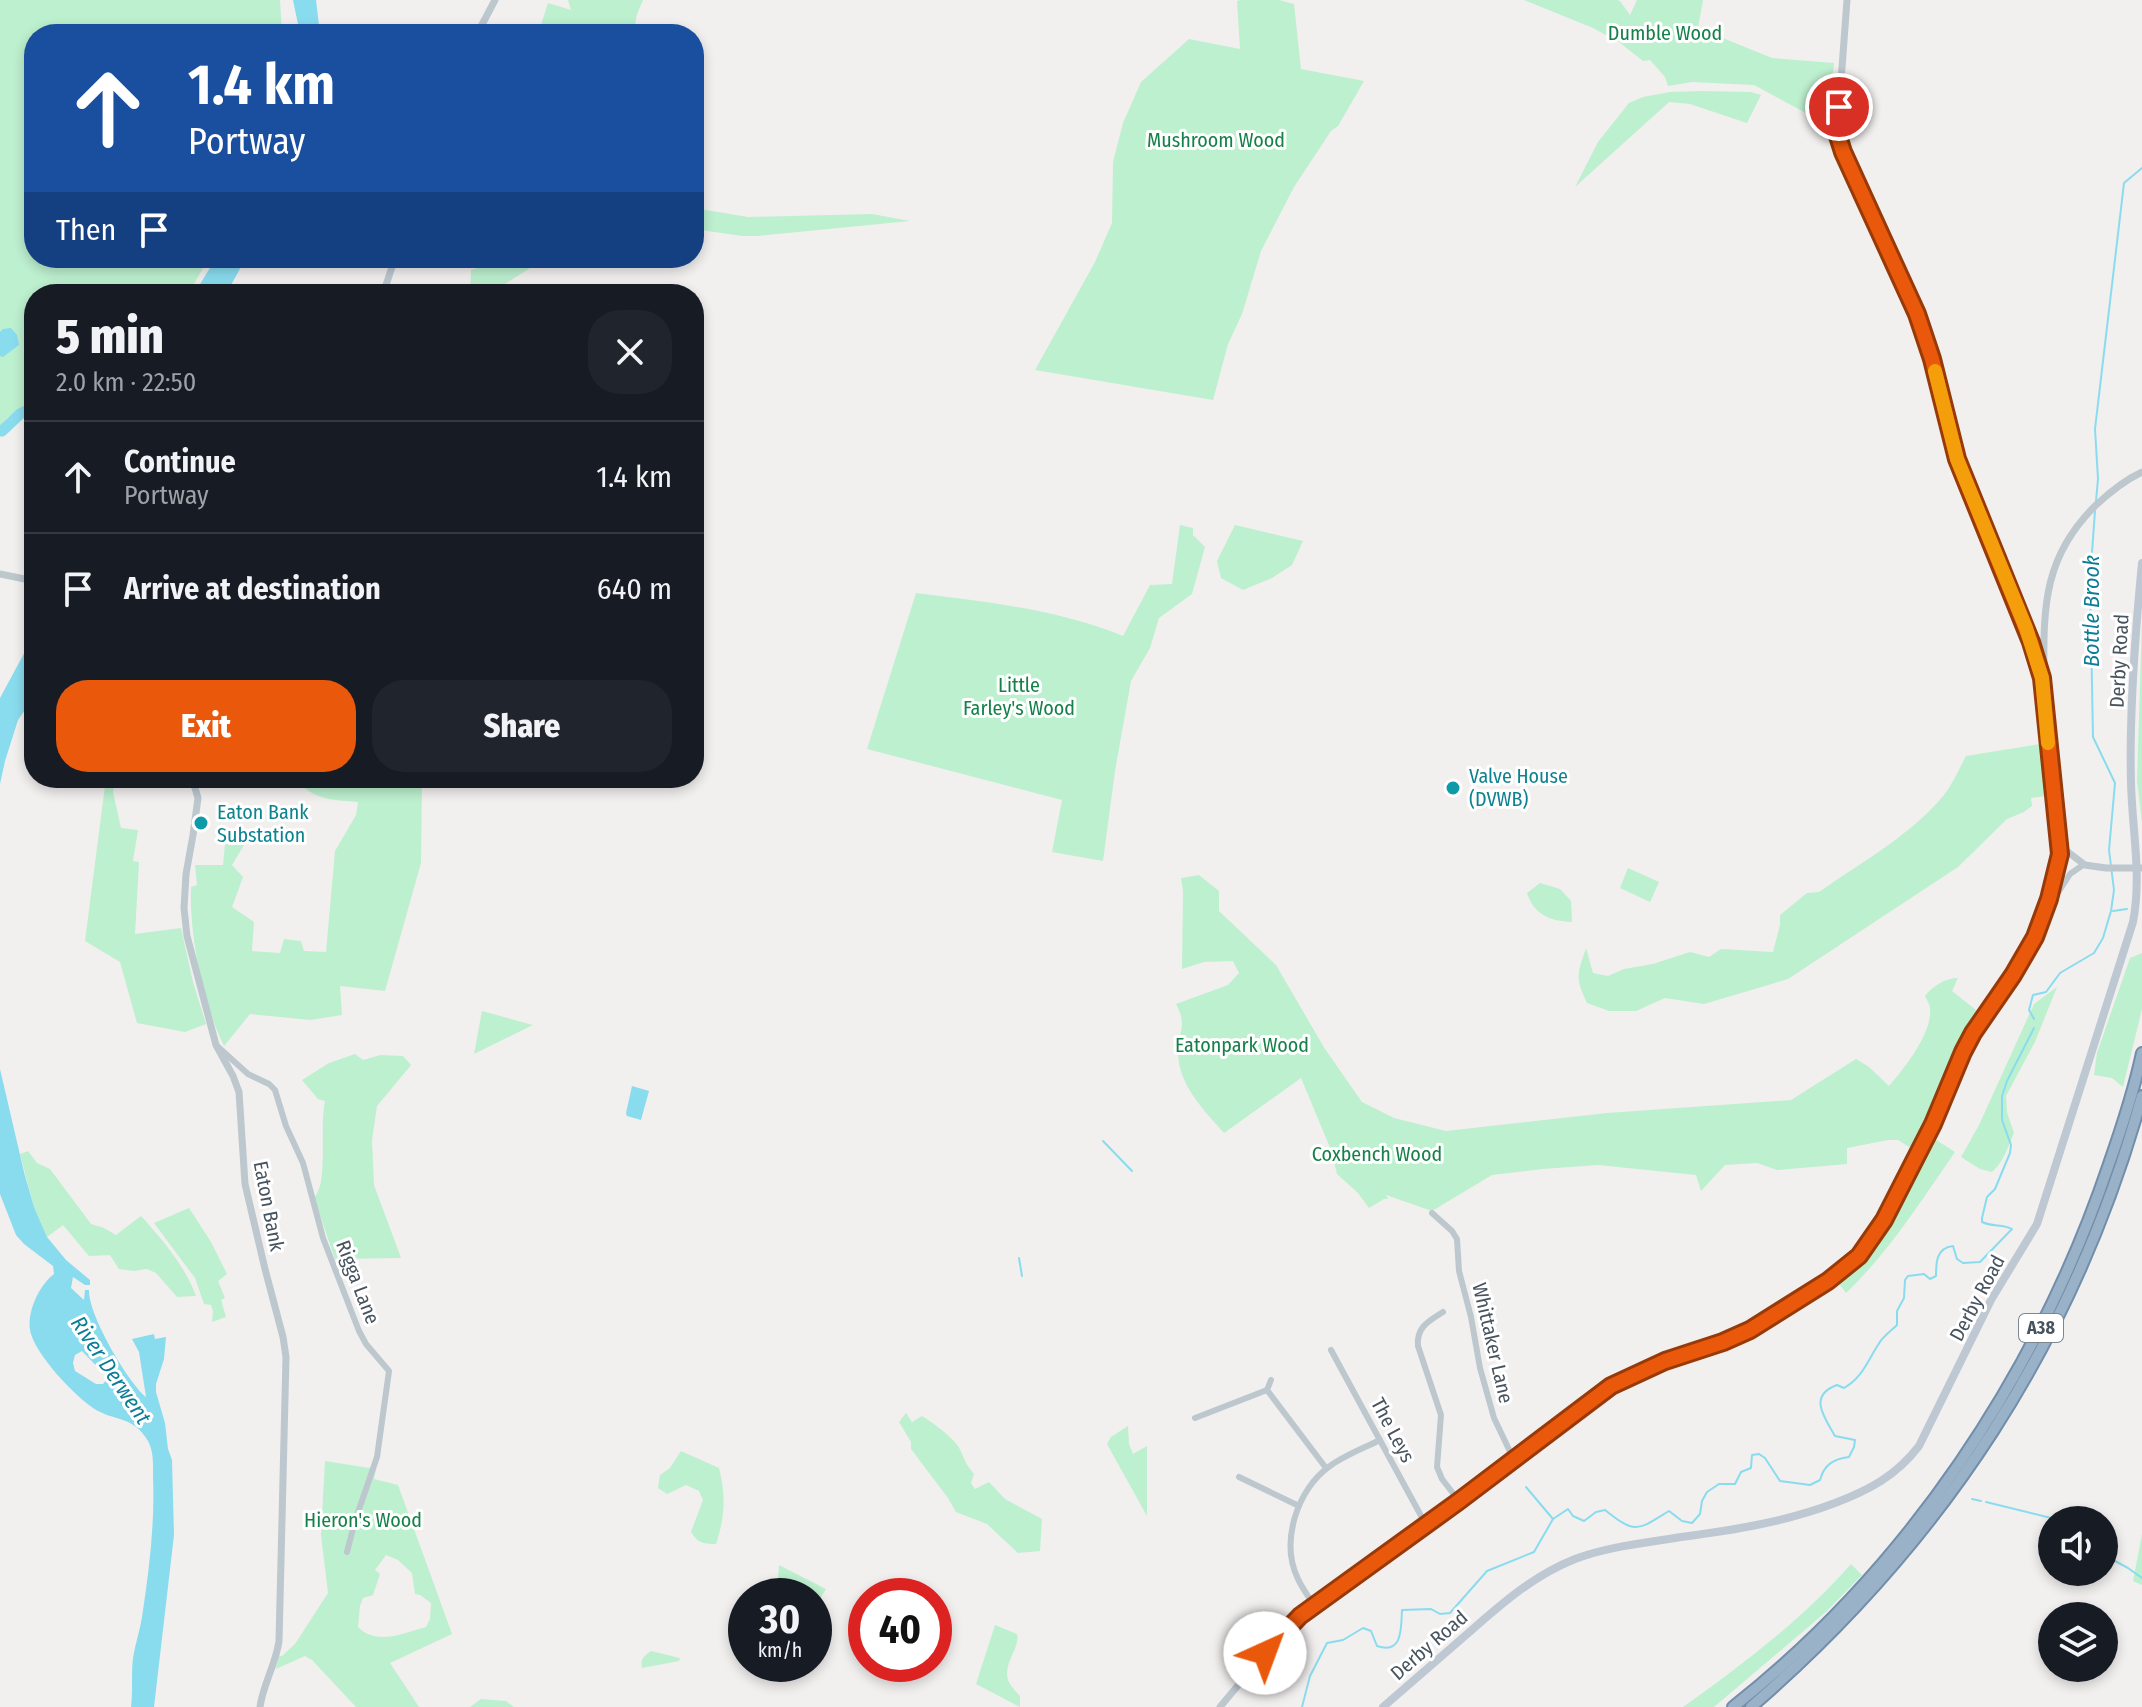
<!DOCTYPE html>
<html lang="en">
<head>
<meta charset="utf-8">
<style>
	:root { --surface:#171b24; --page:#20242c; --text:#f1f3f6; --muted:#9ea1a6; --line:#363941; --accent:#ea580c }
	body { margin:0; font-family:"Fira Sans Condensed",sans-serif; background:var(--page); color:var(--text); height:100vh; display:flex; flex-direction:column; font-size:30px; white-space:nowrap }
	* { box-sizing:border-box; margin:0 }
	p { font-size:26px; color:var(--muted) }
	.icon { flex:none; width:44px; height:44px; fill:none; stroke:currentColor; stroke-width:2; stroke-linecap:round; stroke-linejoin:round }
	.map { position:relative; flex:1; overflow:hidden }
	.drawer { position:absolute; left:24px; top:284px; width:680px; height:504px; display:flex; flex-direction:column; background:var(--surface); border-radius:32px; box-shadow:0 4px 12px #0003 }
	.drawer>* { flex:none }
	.banner { position:absolute; left:24px; top:24px; width:680px; height:244px; border-radius:32px; box-shadow:0 4px 12px #0003; background:#1a4fa0; color:#fff; overflow:hidden }
	.fabs { position:absolute; left:2038px; top:1506px; display:grid; gap:16px }
	.fabs a { display:grid; place-items:center; width:80px; height:80px; border-radius:50%; background:var(--surface); box-shadow:0 4px 12px #0003; font-size:40px }
	.speed { position:absolute; left:728px; top:1578px; display:flex; gap:16px; font-size:40px; font-weight:700; text-align:center }
	.speed>* { display:grid; place-content:center; width:104px; height:104px; border-radius:50%; background:var(--surface); box-shadow:0 4px 12px #0003; line-height:1 }
	.speed small { font-size:20px; font-weight:400 }
	.speed .limit { border:12px solid #d22; background:#fff; color:#111 }
	.pin { position:absolute; display:grid; place-items:center; width:68px; height:68px; color:#fff; margin:-34px; border:4px solid #fff; border-radius:50%; box-shadow:0 2px 8px #0007 }
	.me { position:absolute; width:88px; margin:-44px; rotate:43deg; stroke-linejoin:round; filter:drop-shadow(0 0 6px #0008) }
	.turn { display:flex; align-items:center; gap:28px; height:168px; padding:0 32px; font-size:36px }
	.turn .icon { width:104px; height:104px; stroke-width:2.5 }
	.turn b { display:block; font-size:56px; line-height:68px }
	.then { display:flex; align-items:center; height:76px; padding:0 32px; background:#0003; gap:16px; font-size:30px }
	.round { display:grid; place-items:center; flex:none; width:84px; height:84px; border-radius:32px; background:var(--page) }
	.summary { display:flex; align-items:center; justify-content:space-between; height:136px; padding:0 32px }
	h1 { font-size:48px; font-weight:800; line-height:60px }
	.action { display:flex; gap:16px; margin-top:auto; padding:16px 32px }
	.action a { flex:1; height:92px; border-radius:32px; background:var(--accent); color:#fff; font-size:32px; font-weight:800; line-height:92px; text-align:center }
	.action a+a { background:var(--page); color:var(--text) }
	ul { padding:0; list-style:none }
	li { display:flex; align-items:center; gap:24px; height:112px; padding:0 32px; border-top:2px solid var(--line) }
	li div { flex:1 }
	li b { display:block; font-size:30px }
	li em { font-style:normal }
	.map>svg:first-child { display:block }
</style>
</head>
<body>
<div class="map">
<svg width="2142" height="1707" viewBox="0 0 2142 1707">
	<rect width="100%" height="100%" fill="#f2efef"/>
	<!-- green -->
	<g fill="#bdf0cf" fill-rule="evenodd">
		<polygon points="0,0 280,0 282,34 34,34 34,258 209,258 188,294 34,294 34,405 8,417 0,426"/>
		<path d="M 568,0 L 643,0 C 638,11 632,23 638,34 L 538,34 L 548,3 L 571,10 Z"/>
		<polygon points="1240,0 1279,0 1294,4 1301,69 1364,81 1338,126 1331,131 1294,187 1261,251 1242,314 1228,344 1213,400 1035,370 1095,262 1112,223 1113,162 1123,123 1141,82 1189,39 1240,49 1237,1"/>
		<polygon points="1524,0 1617,0 1620,1 1630,15 1637,0 1703,0 1698,28 1772,58 1834,63 1830,101 1830,126 1754,85 1692,82 1668,86 1665,77 1650,60 1643,61 1619,42 1593,28"/>
		<polygon points="1701,91 1751,92 1761,95 1747,123 1690,104 1669,102 1575,187 1598,142 1629,103 1643,97 1670,92"/>
		<polygon points="694,208 748,217 872,214 910,221 757,236 742,236 694,229"/>
		<polygon points="527,258 546,258 489,294 470,294 471,270 505,260 526,260"/>
		<path d="M 1180,525 L 1193,528 L 1193,535 L 1205,547 L 1192,594 L 1159,618 L 1150,648 L 1131,681 L 1115,771 L 1103,861 L 1052,852 L 1062,800 L 867,749 L 916,593 C 987,602 1056,609 1123,636 L 1150,585 L 1172,584 Z"/>
		<polygon points="1235,525 1303,541 1292,565 1272,578 1243,590 1221,578 1217,561"/>
		<polygon points="2142,622 2142,822 2137,781"/>
		<path d="M 2046,743 L 2046,796 L 2031,798 L 2032,806 L 2024,812 L 2007,819 L 1958,867 L 1788,979 L 1704,1004 L 1665,998 L 1636,1011 L 1609,1011 L 1587,1003 C 1575,977 1577,975 1586,948 L 1593,973 L 1608,976 L 1624,969 L 1653,964 L 1690,952 L 1709,957 L 1721,949 L 1773,952 L 1780,925 L 1780,915 L 1807,893 L 1819,892 C 1862,862 1911,835 1944,795 C 1953,783 1959,769 1966,756 Z"/>
		<polygon points="106,778 115,778 113,792 121,828 138,830 133,861 139,862 135,934 181,928 193,982 206,1024 185,1032 137,1023 120,962 85,941"/>
		<path d="M 292,778 L 422,778 L 421,863 L 385,991 L 340,986 L 342,1015 L 310,1020 L 250,1014 L 224,1046 C 203,1003 189,935 191,887 L 197,885 L 195,865 L 223,865 L 225,844 L 244,845 L 232,865 L 243,877 L 232,907 L 254,922 L 252,951 L 280,953 L 284,939 L 301,941 L 304,951 L 326,952 L 335,851 L 356,815 L 358,802 C 326,799 318,801 292,778 Z"/>
		<polygon points="1628,868 1659,882 1650,902 1620,888"/>
		<path d="M 1199,875 L 1219,891 L 1219,911 L 1276,965 L 1325,1049 L 1362,1102 L 1394,1118 L 1446,1131 L 1607,1113 L 1791,1100 L 1856,1059 L 1869,1067 L 1889,1086 C 1904,1069 1933,1032 1930,1008 C 1930,1005 1927,1000 1925,996 C 1933,986 1945,978 1958,978 L 1952,991 L 1981,1014 L 1971,1029 L 1914,1150 L 1898,1140 L 1888,1140 L 1847,1148 L 1847,1164 L 1777,1170 L 1757,1163 L 1725,1165 L 1701,1191 L 1696,1175 L 1598,1165 L 1542,1169 L 1492,1175 L 1432,1211 L 1386,1195 L 1388,1199 L 1384,1199 L 1369,1208 L 1358,1193 L 1337,1174 L 1331,1150 L 1301,1078 L 1224,1133 C 1204,1110 1179,1086 1178,1053 C 1178,1032 1188,1026 1176,1004 L 1228,985 L 1239,973 L 1233,961 L 1204,962 L 1182,969 L 1183,891 L 1181,878 Z"/>
		<path d="M 1540,883 L 1560,889 L 1571,901 L 1572,922 C 1550,921 1534,915 1527,893 Z"/>
		<polygon points="2142,953 2142,1009 2123,1087 2112,1078 2094,1075 2097,1053 2130,958"/>
		<path d="M 2057,987 L 2035,1042 L 2006,1096 L 2007,1112 L 2014,1133 C 2008,1147 2003,1163 1992,1172 L 1980,1169 L 1961,1157 L 1979,1125 L 2034,1004 Z"/>
		<polygon points="482,1011 533,1025 474,1054"/>
		<path d="M 355,1054 L 363,1060 L 381,1055 L 403,1056 L 411,1065 L 377,1106 L 372,1140 L 374,1185 L 401,1258 L 335,1259 L 314,1198 C 329,1184 319,1125 325,1101 L 318,1099 L 302,1080 L 329,1063 Z"/>
		<path d="M 1933,1138 L 1955,1152 C 1921,1201 1889,1252 1846,1293 L 1840,1285 C 1842,1275 1867,1253 1875,1242 C 1900,1210 1914,1173 1933,1138 Z"/>
		<path d="M 28,1151 L 37,1163 L 50,1169 L 91,1224 L 104,1228 L 116,1235 L 141,1216 C 162,1239 185,1266 196,1296 L 177,1297 L 156,1273 L 147,1269 L 134,1271 L 119,1269 L 110,1255 L 89,1256 L 63,1225 L 47,1237 L 34,1207 L 20,1154 Z"/>
		<polygon points="189,1208 211,1242 227,1274 218,1281 225,1298 221,1300 226,1317 212,1322 213,1311 211,1305 204,1304 195,1278 154,1223"/>
		<path d="M 906,1413 L 912,1422 L 922,1416 C 932,1422 951,1436 958,1446 C 964,1456 964,1463 974,1474 L 971,1483 L 975,1489 L 989,1482 L 1005,1499 L 1042,1519 L 1040,1551 L 1018,1553 L 987,1524 L 956,1512 L 948,1498 L 911,1449 L 911,1442 L 899,1422 Z"/>
		<polygon points="1128,1426 1129,1444 1133,1454 1147,1446 1147,1516 1107,1444 1111,1437"/>
		<path d="M 681,1451 L 719,1468 C 726,1496 725,1517 716,1544 C 703,1544 698,1543 691,1532 L 703,1500 L 699,1491 L 686,1485 L 667,1494 L 658,1488 L 660,1475 L 670,1468 Z"/>
		<path d="M 325,1461 L 376,1469 L 374,1479 L 398,1485 L 452,1634 L 390,1663 L 419,1707 L 356,1707 L 312,1660 L 305,1656 L 276,1669 L 279,1656 L 282,1656 L 295,1644 L 328,1593 L 321,1535 ZM 386,1555 L 398,1560 L 412,1573 L 415,1594 L 420,1595 L 431,1603 L 430,1619 L 426,1627 C 404,1633 377,1646 358,1627 L 360,1606 L 363,1598 L 373,1595 L 380,1574 L 375,1570 Z"/>
		<polygon points="2142,1534 2142,1585 2133,1581"/>
		<path d="M 1851,1564 L 1862,1575 L 1827,1611 L 1714,1707 L 1683,1707 C 1743,1664 1802,1620 1851,1564 Z"/>
		<polygon points="779,1565 826,1589 819,1600 815,1622 814,1596 780,1596 777,1591"/>
		<path d="M 995,1625 L 1017,1634 C 1020,1650 1003,1662 1008,1680 C 1010,1685 1016,1692 1020,1696 L 1020,1707 L 976,1684 Z"/>
		<path d="M 651,1651 L 680,1658 L 679,1661 L 642,1668 C 640,1659 644,1656 651,1651 Z"/>
		<polygon points="481,1699 506,1701 514,1707 470,1707"/>
	</g>
	<!-- water -->
	<g fill="#89dcee" fill-rule="evenodd">
		<polygon points="293,0 316,0 320,34 300,34"/>
		<polygon points="216,258 246,258 226,294 194,294"/>
		<polygon points="11,328 17,335 19,345 3,357 0,356 0,332 3,329"/>
		<polygon points="34,635 34,697 18,720 5,761 0,784 0,698"/>
		<path d="M 0,1069 L 24,1172 L 34,1207 L 47,1237 L 66,1260 L 90,1280 L 90,1285 L 85,1285 L 73,1277 L 71,1288 L 84,1300 L 85,1290 L 89,1290 C 88,1314 127,1381 146,1397 L 139,1352 L 132,1339 L 154,1334 L 155,1339 L 166,1337 L 164,1359 L 156,1384 L 156,1392 L 165,1423 L 168,1449 L 172,1460 L 174,1535 L 154,1707 L 131,1707 C 133,1691 131,1675 133,1658 C 135,1644 140,1631 142,1617 C 149,1571 155,1524 153,1477 C 153,1465 154,1452 148,1441 C 133,1415 114,1422 93,1408 C 73,1394 38,1357 31,1334 C 25,1315 39,1285 54,1274 L 53,1266 L 24,1244 L 16,1235 L 0,1194 ZM 82,1351 L 105,1375 L 107,1379 L 103,1384 L 96,1384 L 75,1371 L 73,1363 L 75,1355 Z"/>
		<polygon points="632,1086 649,1091 641,1120 627,1116 626,1113"/>
	</g>
	<g fill="none" stroke-linecap="round" stroke-linejoin="round">
		<!-- stream -->
		<g stroke="#89dcee" stroke-width="2">
			<polyline points="2096,501 2098,479 2095,429 2124,183 2142,168"/>
			<polyline points="2113,911 2127,909"/>
			<polyline points="2034,1019 2029,1010 2033,995 2046,992 2060,973 2094,953 2103,938 2111,911 2114,890 2109,850 2115,783 2093,737 2090,580 2095,511"/>
			<polyline points="1103,1141 1132,1171"/>
			<polyline points="1019,1258 1022,1276"/>
			<polyline points="1526,1487 1553,1519"/>
			<polyline points="1972,1499 1981,1501"/>
			<polyline points="1986,1502 2059,1520"/>
			<polyline points="2104,1555 2128,1568 2142,1578"/>
			<path d="M 1302,1707 L 1310,1676 L 1327,1643 L 1343,1640 L 1363,1628 L 1371,1631 L 1377,1646 C 1403,1655 1401,1628 1402,1610 L 1431,1609 L 1440,1614 L 1450,1613 L 1487,1571 L 1534,1552 L 1553,1519 L 1568,1509 L 1573,1516 L 1584,1521 L 1596,1512 L 1605,1510 C 1636,1535 1638,1530 1669,1511 L 1682,1521 L 1692,1523 L 1700,1514 L 1702,1501 L 1707,1492 L 1719,1484 L 1735,1484 L 1741,1472 L 1751,1468 L 1752,1455 L 1759,1454 L 1765,1458 L 1780,1481 L 1810,1485 L 1820,1480 C 1824,1465 1833,1459 1849,1457 L 1854,1447 L 1855,1440 L 1835,1436 C 1825,1418 1807,1396 1837,1385 L 1844,1388 C 1862,1378 1867,1362 1878,1345 C 1882,1337 1891,1331 1897,1325 L 1897,1311 L 1904,1298 L 1905,1280 L 1908,1276 L 1924,1274 L 1930,1279 L 1936,1276 C 1936,1263 1936,1248 1953,1246 L 1957,1259 L 1963,1263 L 1980,1262 L 2012,1229 C 2003,1224 1992,1227 1982,1222 L 1982,1218 L 1987,1197 L 1995,1189 L 2010,1153 L 2011,1145 L 2002,1120 L 2002,1096 L 2007,1081 L 2034,1028"/>
		</g>
		<!-- river -->
		<polyline stroke="#89dcee" stroke-width="11" points="0,431 2,431 20,414 34,407"/>
		<!-- trunk casing -->
		<g stroke="#718eab" stroke-width="14">
			<g id="trunk">
				<path d="M 1733,1707 C 1908,1569 2038,1374 2109,1164 C 2122,1127 2134,1091 2142,1053"/>
				<path d="M 1751,1707 C 1943,1541 2074,1341 2142,1096"/>
			</g>
		</g>
		<!-- minor -->
		<g stroke="#bdc7ce" stroke-width="6">
			<polyline points="2049,899 2054,899 2070,874 2083,865"/>
			<polyline points="216,1045 248,1074 269,1084 275,1090 286,1126 303,1163 323,1238 359,1331 366,1344 389,1371 377,1457 355,1521 347,1552"/>
			<polyline points="1432,1213 1452,1231 1457,1239 1459,1271 1471,1317 1480,1368 1494,1418 1514,1460"/>
			<path d="M 1443,1312 C 1429,1321 1416,1327 1418,1346 L 1441,1415 L 1437,1467 L 1442,1479 L 1459,1501"/>
			<polyline points="1331,1350 1426,1525"/>
			<polyline points="1271,1380 1267,1390 1326,1468"/>
			<polyline points="1195,1418 1267,1390"/>
			<polyline points="1239,1477 1299,1506"/>
			<path d="M 1314,1606 C 1309,1597 1302,1588 1298,1579 C 1280,1542 1297,1489 1330,1466 C 1345,1455 1364,1448 1380,1440"/>
		</g>
		<!-- tertiary -->
		<g stroke="#bdc7ce" stroke-width="7">
			<polyline points="1847,0 1838,122 1840,143 1917,314 1929,348 1957,459 2026,628 2042,678"/>
			<polyline points="477,34 495,0"/>
			<polyline points="383,294 395,258"/>
			<polyline points="0,574 34,581"/>
			<path d="M 190,778 L 195,788 L 198,798 L 193,835 L 186,874 L 184,908 L 187,936 L 216,1045 L 233,1076 L 239,1092 L 245,1184 L 265,1269 L 283,1337 L 286,1357 L 279,1641 C 276,1664 263,1684 260,1707"/>
			<polyline points="2060,846 2085,865 2106,868 2142,868"/>
			<path d="M 1220,1707 L 1265,1653 L 1300,1616 L 1459,1501 L 1611,1386 L 1665,1361 L 1723,1342 L 1750,1330 L 1828,1281 L 1859,1256 L 1884,1220 L 1933,1124 L 1973,1033 L 2013,975 L 2031,943 L 2049,899 L 2057,873 L 2060,846 L 2042,678 L 2044,673 C 2043,604 2045,555 2096,505 C 2110,492 2125,480 2142,472"/>
		</g>
		<!-- secondary -->
		<path stroke="#bdc8d3" stroke-width="8" d="M 1383,1707 C 1411,1683 1438,1659 1466,1635 C 1499,1606 1532,1576 1575,1559 C 1609,1546 1646,1543 1681,1537 C 1734,1530 1785,1522 1835,1503 C 1869,1490 1896,1476 1919,1446 L 1991,1300 L 2037,1224 L 2133,922 C 2142,876 2132,829 2131,782 C 2129,710 2135,635 2142,563"/>
		<!-- trunk -->
		<use href="#trunk" stroke="#9ab2c7" stroke-width="10"/>
	</g>
	<g fill="none" stroke-linecap="round" stroke-linejoin="round">
		<!-- route casing -->
		<g stroke="#983908" stroke-width="20">
			<polyline id="route" points="1265,1653 1300,1616 1459,1501 1611,1386 1665,1361 1723,1342 1750,1330 1828,1281 1859,1256 1884,1220 1933,1124 1963,1052 1973,1033 2013,975 2035,937 2049,899 2060,854 2042,678 2031,642 1957,459 1932,359 1917,314 1843,152 1838,136 1839,107"/>
		</g>
		<!-- route -->
		<use href="#route" stroke="#ea580c" stroke-width="14"/>
		<!-- slow -->
		<polyline stroke="#f59e0b" stroke-width="14" points="1935,371 1957,459 2026,628 2042,678 2048,743"/>
	</g>
	<!-- markers -->
	<g fill="#0f9aa8" stroke="#fff" stroke-width="3">
		<circle cx="1453" cy="788" r="8"/>
		<circle cx="201" cy="823" r="8"/>
	</g>
	<g text-anchor="middle" dominant-baseline="central" stroke-width="6" stroke-linejoin="round" paint-order="stroke">
		<!-- shield labels -->
		<rect fill="#fff" stroke="#7e878e" stroke-width="2" x="2019" y="1314" width="44" height="28" rx="6"/>
		<g font-size="18" font-weight="bold" fill="#47535d">
			<text x="2041" y="1328">A38</text>
		</g>
		<!-- park labels -->
		<g font-size="20" fill="#158148" stroke="#fff">
			<text x="1665" y="33">Dumble Wood</text>
			<text x="1216" y="140">Mushroom Wood</text>
			<text x="1019" y="685">Little<tspan x="1019" dy="23">Farley's Wood</tspan></text>
			<text x="1242" y="1045">Eatonpark Wood</text>
			<text x="1377" y="1154">Coxbench Wood</text>
			<text x="363" y="1520">Hieron's Wood</text>
		</g>
		<!-- street labels -->
		<g font-size="20" fill="#47535d" stroke="#fff">
			<text transform="translate(2119 661) rotate(-87)">Derby Road</text>
			<text transform="translate(269 1206) rotate(79)">Eaton Bank</text>
			<text transform="translate(358 1282) rotate(69)">Rigga Lane</text>
			<text transform="translate(1977 1298) rotate(-62)">Derby Road</text>
			<text transform="translate(1493 1343) rotate(77)">Whittaker Lane</text>
			<text transform="translate(1393 1430) rotate(62)">The Leys</text>
			<text transform="translate(1429 1645) rotate(-41)">Derby Road</text>
		</g>
		<!-- culture labels -->
		<g font-size="20" fill="#0d838f" stroke="#fff" text-anchor="start">
			<text x="1469" y="776">Valve House<tspan x="1469" dy="23">(DVWB)</tspan></text>
			<text x="217" y="812">Eaton Bank<tspan x="217" dy="23">Substation</tspan></text>
		</g>
		<!-- water labels -->
		<g font-size="22" font-style="italic" fill="#0b7d96" stroke="#fff">
			<text transform="translate(2091 611) rotate(-90)">Bottle Brook</text>
			<text transform="translate(111 1370) rotate(56)">River Derwent</text>
		</g>
	</g>
</svg>
<div class="fabs">
<a><svg class="icon" aria-label="sound" viewBox="0 0 24 24"><path d="M4 9h4l5-4v14l-5-4H4zM17 9q2 3 0 6"/></svg></a>
<a><svg class="icon" aria-label="layers" viewBox="0 0 24 24"><path d="M12 4l9 5-9 5-9-5zM3 14l9 5 9-5"/></svg></a>
</div>
<div class="speed"><div>30<small>km/h</small></div><div class="limit">40</div></div>
<div class="pin" style="left:1839px;top:107px;background:#d93025"><svg class="icon" aria-label="arrive" viewBox="0 0 24 24"><path d="M6 21V4h12l-3 4 3 4H6"/></svg></div>
<svg class="me" style="left:1265px;top:1653px" viewBox="-20 -20 40 40"><circle r="19" fill="#fff"/><path d="M0-13L10 11 0 6-10 11z" fill="#ea580c"/></svg>
<div class="banner">
<div class="turn"><svg class="icon" aria-label="ahead" viewBox="0 0 24 24"><path d="M12 20V5M6 11l6-6 6 6"/></svg><div><b>1.4 km</b>Portway</div></div>
<div class="then">Then<svg class="icon" aria-label="arrive" viewBox="0 0 24 24"><path d="M6 21V4h12l-3 4 3 4H6"/></svg></div>
</div>
<section class="drawer">
<div class="summary"><div><h1>5 min</h1><p>2.0 km · 22:50</p></div><a class="round"><svg class="icon" aria-label="close" viewBox="0 0 24 24"><path d="M6 6l12 12M18 6L6 18"/></svg></a></div>
<ul>
<li><svg class="icon" aria-label="ahead" viewBox="0 0 24 24"><path d="M12 20V5M6 11l6-6 6 6"/></svg><div><b>Continue</b><p>Portway</p></div><em>1.4 km</em></li>
<li><svg class="icon" aria-label="arrive" viewBox="0 0 24 24"><path d="M6 21V4h12l-3 4 3 4H6"/></svg><div><b>Arrive at destination</b></div><em>640 m</em></li>
</ul>
<div class="action"><a>Exit</a><a>Share</a></div>
</section>
</div>
</body>
</html>
